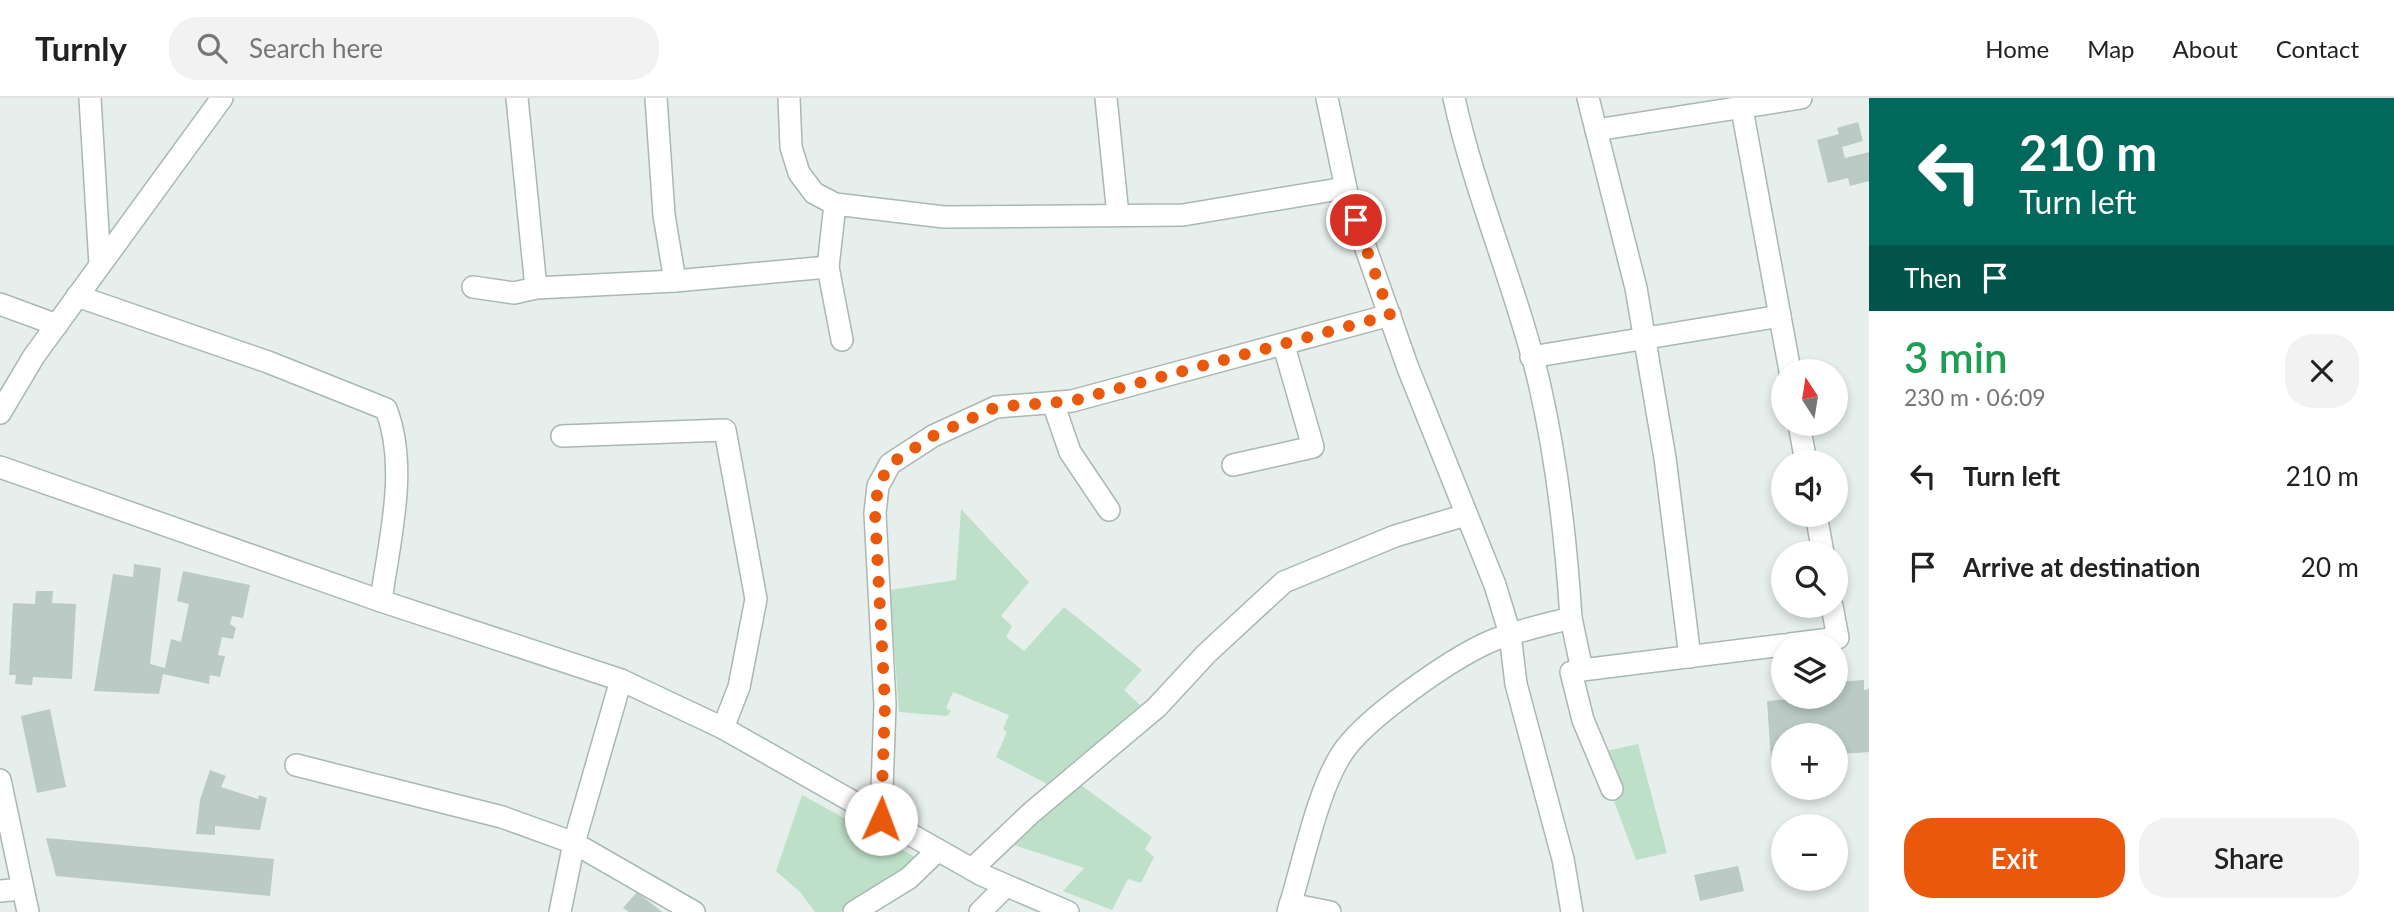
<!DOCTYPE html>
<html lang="en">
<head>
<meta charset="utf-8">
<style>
	:root { --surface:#fff; --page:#f2f2f2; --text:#222; --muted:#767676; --line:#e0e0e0; --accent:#ea580c }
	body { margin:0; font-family:Lato,sans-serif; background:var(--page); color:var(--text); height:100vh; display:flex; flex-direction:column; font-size:26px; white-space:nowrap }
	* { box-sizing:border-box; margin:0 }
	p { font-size:23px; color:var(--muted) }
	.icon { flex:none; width:38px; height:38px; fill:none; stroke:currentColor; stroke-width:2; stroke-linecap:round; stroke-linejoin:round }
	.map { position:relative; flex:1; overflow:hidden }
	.sheet { display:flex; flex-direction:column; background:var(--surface); width:525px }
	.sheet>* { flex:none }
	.guide { background:#00695c; color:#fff; overflow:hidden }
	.needle { width:46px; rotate:348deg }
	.fabs { position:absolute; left:1771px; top:261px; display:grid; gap:14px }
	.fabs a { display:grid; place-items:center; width:77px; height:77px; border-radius:50%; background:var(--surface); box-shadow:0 4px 10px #0003; font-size:35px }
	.pin { position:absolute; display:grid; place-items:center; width:60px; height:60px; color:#fff; margin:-30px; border:4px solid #fff; border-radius:50%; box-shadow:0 2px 7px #0007 }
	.me { position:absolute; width:77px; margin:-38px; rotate:2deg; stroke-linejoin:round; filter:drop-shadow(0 0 5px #0008) }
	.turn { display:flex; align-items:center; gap:24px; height:147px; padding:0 35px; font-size:32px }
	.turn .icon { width:91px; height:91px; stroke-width:2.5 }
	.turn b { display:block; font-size:49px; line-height:60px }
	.then { display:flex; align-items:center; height:66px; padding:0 35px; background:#0003; gap:14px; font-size:26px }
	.round { display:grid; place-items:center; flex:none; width:74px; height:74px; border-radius:28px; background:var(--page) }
	.head { display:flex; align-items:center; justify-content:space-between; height:119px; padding:0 35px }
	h1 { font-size:42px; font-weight:600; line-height:52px; color:#1e9e55 }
	.cta { display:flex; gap:14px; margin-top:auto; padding:14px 35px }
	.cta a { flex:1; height:80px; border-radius:28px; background:var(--accent); color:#fff; font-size:28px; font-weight:600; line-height:80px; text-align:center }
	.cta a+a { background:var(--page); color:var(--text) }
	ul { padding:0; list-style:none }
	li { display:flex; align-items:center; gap:21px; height:91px; padding:0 35px }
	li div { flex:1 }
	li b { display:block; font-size:26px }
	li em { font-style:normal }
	header { display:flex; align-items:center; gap:42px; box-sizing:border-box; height:98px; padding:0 35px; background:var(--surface); border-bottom:2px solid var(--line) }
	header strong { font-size:33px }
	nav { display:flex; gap:38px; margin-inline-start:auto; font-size:24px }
	.search { width:490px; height:63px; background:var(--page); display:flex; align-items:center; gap:18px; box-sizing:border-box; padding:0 24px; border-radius:28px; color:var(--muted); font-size:26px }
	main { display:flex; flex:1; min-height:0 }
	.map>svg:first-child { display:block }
</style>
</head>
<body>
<header>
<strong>Turnly</strong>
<div class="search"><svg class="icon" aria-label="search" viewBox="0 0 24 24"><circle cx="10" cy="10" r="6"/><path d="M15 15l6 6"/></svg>Search here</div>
<nav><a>Home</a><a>Map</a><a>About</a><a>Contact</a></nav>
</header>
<main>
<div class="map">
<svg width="1869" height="814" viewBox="0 0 1869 814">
	<rect width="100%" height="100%" fill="#e6efeb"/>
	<!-- green -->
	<g fill="#bfe0c8">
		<polygon points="961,411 1029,484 1001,518 1012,528 1006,539 1024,553 1064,509 1142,572 1124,592 1140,607 1049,687 996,659 1007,634 1003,631 1009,617 953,594 946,610 951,613 947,618 899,614 890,492 956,482"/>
		<polygon points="1638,646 1667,755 1636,762 1609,690 1592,656"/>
		<polygon points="1078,685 1152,739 1145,751 1154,759 1141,785 1128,781 1112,812 1063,793 1084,770 1014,747"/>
		<polygon points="802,697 917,760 840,814 815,814 800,794 776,773"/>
	</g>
	<!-- building -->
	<g fill="#bbcac4">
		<polygon points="1858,24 1863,43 1842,49 1845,60 1869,54 1869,83 1850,88 1848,80 1828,85 1817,42 1839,36 1837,30"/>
		<polygon points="134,466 161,470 150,566 165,570 171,541 181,544 189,506 177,503 183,473 250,487 243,520 232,518 230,526 236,530 233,541 222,539 218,557 225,558 220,579 210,577 209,586 163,576 159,596 94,593 113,476 133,479"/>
		<polygon points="36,493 53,493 52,505 76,506 72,581 33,579 32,587 15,586 16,577 9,577 13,505 35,506"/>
		<polygon points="1864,582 1864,592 1869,591 1869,654 1841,656 1842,665 1836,666 1836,637 1783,637 1783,662 1771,663 1767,603 1790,601 1790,598 1836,598 1836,584"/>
		<polygon points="50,611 66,689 37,695 21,618"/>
		<polygon points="210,672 226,678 221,689 258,701 259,697 267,700 260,732 215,728 215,737 196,736 200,702"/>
		<polygon points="46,740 274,761 270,798 56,778"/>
		<polygon points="1738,768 1744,793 1700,803 1694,777"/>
		<polygon points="637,794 662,814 629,814 623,810"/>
	</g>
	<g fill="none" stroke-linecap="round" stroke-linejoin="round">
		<!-- minor casing -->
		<g stroke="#a8b8b2" stroke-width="24">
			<g id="minor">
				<polyline points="90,0 100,167"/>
				<polyline points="517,0 536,190"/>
				<polyline points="656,0 664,117 675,183"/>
				<polyline points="789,0 791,49 799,75 814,95 835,106 944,119 1183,117 1345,90"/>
				<polyline points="1106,0 1118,117"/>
				<polyline points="1327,0 1348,100 1408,270 1495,487 1510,536 1516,586 1563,761 1572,814"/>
				<path d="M 1454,0 C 1475,97 1516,188 1539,284 C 1557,362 1566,441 1571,520"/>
				<polyline points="1588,0 1636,190 1665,360 1690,559"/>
				<polyline points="1742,11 1790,273"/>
				<polyline points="1596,32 1801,0"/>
				<polyline points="828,169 842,242"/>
				<polyline points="473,189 514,195 536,190 675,183 828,169 835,106"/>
				<path d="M 77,198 L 268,264 L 386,311 C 409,369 389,443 381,503"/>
				<polyline points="0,206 57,227"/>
				<polyline points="1531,259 1780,218"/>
				<polyline points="1053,305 1070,354 1109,412"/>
				<polyline points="0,315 34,258 222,0"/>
				<polyline points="1799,326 1806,364"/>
				<polyline points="562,338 725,332 756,501 739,589 723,630"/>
				<polyline points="1233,367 1313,349 1284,248"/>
				<polyline points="0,369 381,503 621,582 723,630 982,777 1068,814"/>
				<polyline points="1816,416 1823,455"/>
				<polyline points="1790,546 1838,540 1832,508"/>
				<polyline points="1582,572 1571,574 1583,622 1612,691"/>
				<polyline points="296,667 502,719 574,745 694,814"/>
				<polyline points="0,682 28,814"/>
				<polyline points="881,721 885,606 875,415 878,388 890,366 933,338 996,309 1072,303 1390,217"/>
				<polyline points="972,771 1031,715 1157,609 1206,556 1284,484 1395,438 1466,417"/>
				<polyline points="0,793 22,791"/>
				<polyline points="1290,806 1330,814"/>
				<polyline points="560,814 574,745 621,582"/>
				<polyline points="854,814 909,780 938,752"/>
				<polyline points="980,814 1006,788"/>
				<path d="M 1288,814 C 1302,770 1317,694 1341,657 C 1362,622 1451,561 1489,544 C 1515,533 1544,527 1571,520 L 1582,572 L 1783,547"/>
			</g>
		</g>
		<!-- minor -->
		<use href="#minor" stroke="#fff" stroke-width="21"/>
	</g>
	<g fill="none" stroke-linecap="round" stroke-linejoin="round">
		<!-- route -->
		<polyline stroke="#ea580c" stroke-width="12" stroke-dasharray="0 21.6" points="881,721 885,606 875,415 878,388 890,366 933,338 996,309 1072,303 1390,217 1356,122"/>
	</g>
</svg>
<div class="fabs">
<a><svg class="needle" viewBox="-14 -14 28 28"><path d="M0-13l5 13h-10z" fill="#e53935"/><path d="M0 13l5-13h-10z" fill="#767676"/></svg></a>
<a><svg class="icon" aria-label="sound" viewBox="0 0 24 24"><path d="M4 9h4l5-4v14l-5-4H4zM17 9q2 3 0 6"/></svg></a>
<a><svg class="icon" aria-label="search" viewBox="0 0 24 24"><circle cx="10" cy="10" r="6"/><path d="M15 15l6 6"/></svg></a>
<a><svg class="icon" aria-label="layers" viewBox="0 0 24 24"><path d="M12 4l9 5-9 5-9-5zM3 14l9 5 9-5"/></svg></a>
<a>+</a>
<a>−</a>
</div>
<div class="pin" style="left:1356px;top:122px;background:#d93025"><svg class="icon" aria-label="arrive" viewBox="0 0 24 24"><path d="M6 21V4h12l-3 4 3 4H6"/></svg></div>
<svg class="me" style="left:881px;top:721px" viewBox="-20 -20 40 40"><circle r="19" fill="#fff"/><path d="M0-13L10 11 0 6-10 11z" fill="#ea580c"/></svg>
</div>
<section class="sheet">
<div class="guide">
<div class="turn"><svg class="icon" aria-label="left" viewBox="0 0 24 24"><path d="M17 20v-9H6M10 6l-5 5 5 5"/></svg><div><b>210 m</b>Turn left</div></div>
<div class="then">Then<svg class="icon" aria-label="arrive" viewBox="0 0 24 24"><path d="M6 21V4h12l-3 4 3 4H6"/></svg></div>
</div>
<div class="head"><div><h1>3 min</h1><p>230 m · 06:09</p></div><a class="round"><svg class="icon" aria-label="close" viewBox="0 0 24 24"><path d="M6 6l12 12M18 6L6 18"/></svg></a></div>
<ul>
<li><svg class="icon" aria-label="left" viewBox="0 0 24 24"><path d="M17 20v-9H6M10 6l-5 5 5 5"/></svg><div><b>Turn left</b></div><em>210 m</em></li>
<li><svg class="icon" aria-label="arrive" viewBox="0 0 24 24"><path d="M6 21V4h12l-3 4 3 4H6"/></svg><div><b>Arrive at destination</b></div><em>20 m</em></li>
</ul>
<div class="cta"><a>Exit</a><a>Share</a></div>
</section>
</main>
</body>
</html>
